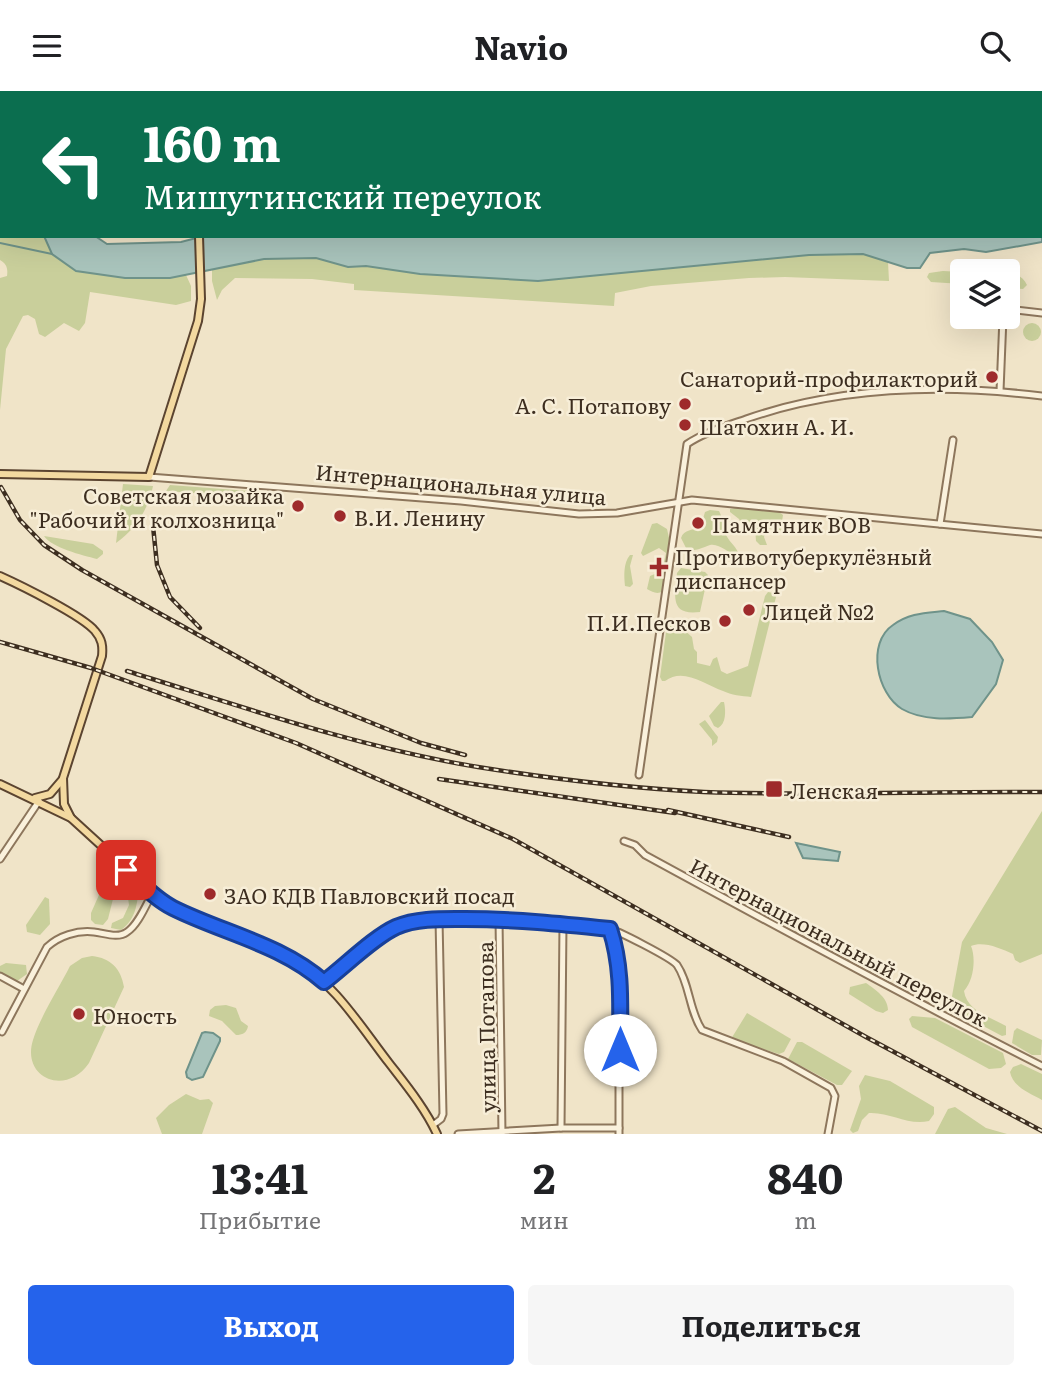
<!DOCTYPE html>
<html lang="ru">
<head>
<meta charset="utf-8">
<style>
	:root { --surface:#fff; --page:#f6f6f6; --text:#202124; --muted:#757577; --accent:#2563eb }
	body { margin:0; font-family:Literata,serif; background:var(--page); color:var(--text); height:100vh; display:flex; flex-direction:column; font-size:26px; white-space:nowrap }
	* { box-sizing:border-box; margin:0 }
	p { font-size:23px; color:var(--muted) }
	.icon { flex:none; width:38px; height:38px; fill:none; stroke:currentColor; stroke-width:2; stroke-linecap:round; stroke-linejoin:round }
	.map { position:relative; height:1043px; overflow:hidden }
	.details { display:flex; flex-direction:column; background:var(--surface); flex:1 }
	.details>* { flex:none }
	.banner { position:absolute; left:0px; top:0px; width:1043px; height:147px; box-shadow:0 7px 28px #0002; background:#0b6e4f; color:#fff; overflow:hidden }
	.buttons { position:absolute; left:950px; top:168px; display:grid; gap:14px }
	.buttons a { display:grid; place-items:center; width:70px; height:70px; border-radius:7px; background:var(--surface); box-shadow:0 7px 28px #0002; font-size:35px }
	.pin { position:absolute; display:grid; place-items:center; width:60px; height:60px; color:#fff; margin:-30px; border-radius:14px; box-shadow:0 4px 10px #0006 }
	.me { position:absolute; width:77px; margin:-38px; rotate:0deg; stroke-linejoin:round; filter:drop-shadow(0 0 5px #0008) }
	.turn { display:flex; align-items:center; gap:24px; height:147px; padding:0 28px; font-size:32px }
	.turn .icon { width:91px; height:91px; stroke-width:2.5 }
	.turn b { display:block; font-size:49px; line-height:60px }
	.eta { display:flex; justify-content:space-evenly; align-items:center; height:119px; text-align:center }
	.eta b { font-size:42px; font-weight:700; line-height:49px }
	.action { display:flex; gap:14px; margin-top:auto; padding:14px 28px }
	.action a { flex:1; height:80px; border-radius:7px; background:var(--accent); color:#fff; font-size:28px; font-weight:700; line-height:80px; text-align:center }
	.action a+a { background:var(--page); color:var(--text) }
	header { display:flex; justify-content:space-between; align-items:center; height:91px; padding:0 28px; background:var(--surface); font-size:32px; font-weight:700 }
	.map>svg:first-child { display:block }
</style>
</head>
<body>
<header><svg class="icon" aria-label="menu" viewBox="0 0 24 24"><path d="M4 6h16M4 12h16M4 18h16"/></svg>Navio<svg class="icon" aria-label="search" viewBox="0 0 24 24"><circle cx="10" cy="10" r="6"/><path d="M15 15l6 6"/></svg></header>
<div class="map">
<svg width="1042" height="1043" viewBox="0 0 1042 1043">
	<rect width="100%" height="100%" fill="#f0e4c8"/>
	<!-- green -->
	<g fill="#c9cf9b">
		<path d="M 0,0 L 54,0 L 2,2 L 2,145 L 44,145 L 52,163 L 170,187 L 186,184 L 191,195 L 191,210 L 176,214 L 90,201 L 85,232 L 79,240 L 64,232 L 45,246 L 39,243 L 35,228 L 28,224 L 23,225 L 6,258 L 0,319 L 0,187 L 7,185 C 8,178 7,173 0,169 Z"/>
		<polygon points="571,0 831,0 834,2 575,2"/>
		<polygon points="863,163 888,171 889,190 785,186 749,187 651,195 615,202 614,215 354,199 354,193 312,188 235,187 222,199 217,209 212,190 212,179 264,168 316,167 348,176 366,175 420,183 538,190 809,164"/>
		<polygon points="943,180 962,181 962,193 931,191 927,186 929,182"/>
		<path d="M 996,180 C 1008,179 1022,183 1027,194 L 1023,198 L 1008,197 L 1008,180 Z"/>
		<circle cx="1032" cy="241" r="9"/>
		<path d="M 123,393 L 153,395 C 149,417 135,439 116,452 Z"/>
		<polygon points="170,394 275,402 276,408 166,400"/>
		<polygon points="735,417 779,421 783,424 780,443 772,437 766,440 764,446 767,454 760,454 756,450 755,436 748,433 744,437 739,428 730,421 730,418"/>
		<path d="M 710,419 L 719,420 C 723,427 723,436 726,444 C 730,452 737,456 739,464 L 737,466 C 729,462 719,452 710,454 C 701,457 698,460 687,459 L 681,447 C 684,438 693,440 701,435 L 705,421 Z"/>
		<path d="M 657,432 L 667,438 L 670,451 L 663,500 C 657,504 653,501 647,498 L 650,485 L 662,480 L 666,462 L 659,457 L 643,465 L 641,462 L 652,433 Z"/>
		<path d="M 44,445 L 93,453 L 103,460 L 103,463 L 97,468 C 82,464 52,457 44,445 Z"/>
		<path d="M 630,464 L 633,464 L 630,475 L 633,493 L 630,496 L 625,495 C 624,486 623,472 630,464 Z"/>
		<path d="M 681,477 L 705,481 L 708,484 L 700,521 C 669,525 675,504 677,482 Z"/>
		<path d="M 768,501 L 773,502 L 776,506 L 751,606 C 742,605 731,604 723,600 C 704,593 683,576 665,590 L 662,590 L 660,586 L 666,541 L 670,530 L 674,530 L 692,546 L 694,558 L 697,561 L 697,572 L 710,575 L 713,568 L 717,566 L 721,580 L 727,583 L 748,575 L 765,505 Z"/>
		<path d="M 721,611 L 724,611 C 726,620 726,633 718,637 L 714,635 L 709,625 Z"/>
		<polygon points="705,629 718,646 717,651 712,655 712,649 699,633"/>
		<path d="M 1042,720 L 1042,863 L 1020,872 L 1015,869 L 1013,863 C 1000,857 983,850 971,855 C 976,867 974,889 964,900 C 967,920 990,926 1006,935 L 1006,944 L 1002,945 L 955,920 L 952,905 L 962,851 Z"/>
		<path d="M 110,779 L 118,779 L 139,796 C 137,814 136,828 121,839 L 111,837 L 112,832 L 123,827 L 129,814 L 128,807 L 121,804 L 113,808 L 108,828 L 103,834 L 95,833 L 91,829 L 91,822 Z"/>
		<polygon points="45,806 49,808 50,833 40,844 27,841 26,834"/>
		<path d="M 92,865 C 111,867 121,878 124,896 L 89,972 C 66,1006 21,987 33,949 C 40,926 59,897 70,875 L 82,867 Z"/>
		<polygon points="6,872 26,874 27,883 17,890 0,881 0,875"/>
		<path d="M 866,892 C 876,899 888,907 888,919 L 883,922 L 876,920 L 849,903 L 850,896 Z"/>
		<path d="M 226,914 L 236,917 L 241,930 L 248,935 C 247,942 242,944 236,944 L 222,930 L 209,925 L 210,919 L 215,915 Z"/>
		<polygon points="747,922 791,948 784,961 779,963 731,948"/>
		<polygon points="912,925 935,927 1003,962 1006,973 1001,977 989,978 912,936 909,928"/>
		<polygon points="1017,937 1042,949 1041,964 1032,964 1012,952 1014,940"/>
		<polygon points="797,951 802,951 852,980 842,994 837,994 788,968"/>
		<path d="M 1021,973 L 1042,983 L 1042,1009 C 1029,1002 1013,996 1010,981 L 1013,976 Z"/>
		<path d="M 865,984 L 890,990 L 934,1016 L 934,1023 L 929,1030 C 908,1035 891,1021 869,1022 L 862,1029 L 858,1040 L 853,1042 L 850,1039 L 861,1008 L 859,995 Z"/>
		<polygon points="186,1003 200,1009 209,1008 213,1012 202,1043 162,1043 156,1027 169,1014"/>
		<polygon points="955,1016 986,1037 1007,1043 935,1043 948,1018"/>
	</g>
	<!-- water -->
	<g fill="#a9c4bc" stroke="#6f938a" stroke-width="2">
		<polygon points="1042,120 1042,151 986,161 964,158 930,162 920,177 907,177 863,163 809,164 538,190 420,183 366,175 348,176 316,167 264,168 170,187 125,187 76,180 52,163 44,145 95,145 107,153 181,151 204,145 1041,145"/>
		<path d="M 944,520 L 970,528 L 992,551 L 1003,569 L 996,593 L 972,626 C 949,628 923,630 902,618 C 877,603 866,552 893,534 C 909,522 925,522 944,520 Z"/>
		<polygon points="796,752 840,761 838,770 803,767"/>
		<polygon points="205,941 213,942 220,947 220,950 203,986 192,989 187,986 186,981 202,942"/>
	</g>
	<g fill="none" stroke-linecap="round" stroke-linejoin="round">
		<!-- stream -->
		<polyline stroke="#6f938a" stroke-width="2" points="0,152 52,163"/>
		<!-- minor casing -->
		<g stroke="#8d765c" stroke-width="9">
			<g id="minor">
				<polyline points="379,0 380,2"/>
				<polyline points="948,0 950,2"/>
				<polyline points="1002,2 1004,0"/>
				<polyline points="1008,218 1042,222"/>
				<polyline points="1000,300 1003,226"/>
				<polyline points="149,386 461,410 579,423 617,422 692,409 1042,443"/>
				<polyline points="940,433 953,349"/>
				<path d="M 639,684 L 687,353 C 705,341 726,335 746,328 C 841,295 943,293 1042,305"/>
				<path d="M 624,750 L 635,754 L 645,764 C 777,836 908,907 1042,975"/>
				<polyline points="0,768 39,710"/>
				<polyline points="499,828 502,1043"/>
				<polyline points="610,838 618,867 619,885 619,1043"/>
				<polyline points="0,885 24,898"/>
				<path d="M 323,891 C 345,875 373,847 395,837 C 433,819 564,830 607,837 C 617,839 671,867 677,874 C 690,893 689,920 702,939 L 783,970 L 831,997 L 835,1005 L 828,1043"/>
				<path d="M 2,941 L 47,856 C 59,845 77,839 94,841 C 104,842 118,848 127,841 C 138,834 146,814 152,803"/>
				<polyline points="433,1034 441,1028 443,1023 439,828"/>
				<polyline points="561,1037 563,833"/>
				<polyline points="458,1043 561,1037 619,1037"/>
			</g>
		</g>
		<!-- major casing -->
		<g stroke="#5b4430" stroke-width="10">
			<g id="major">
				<polyline points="334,2 340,0"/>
				<polyline points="0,383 149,386 198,230 201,208 199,145"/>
				<path d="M 0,485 C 20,494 83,525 95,540 C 102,548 103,555 102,565 L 63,687 L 64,713 L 71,727"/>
				<path d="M 0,693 L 71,727 L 163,811 L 294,869 C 334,891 361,936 389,972 C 406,994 425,1017 437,1043"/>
				<polyline points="35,707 50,703 62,689"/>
			</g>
		</g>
		<!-- minor -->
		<use href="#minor" stroke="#faf1dc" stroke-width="5"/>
		<!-- major -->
		<use href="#major" stroke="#f3d9a0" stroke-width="6"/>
		<!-- rail casing -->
		<g stroke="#3d2e20" stroke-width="4.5">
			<g id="rail">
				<polyline points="1,396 20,429 44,454 82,479 313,608 421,652 465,664"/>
				<polyline points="153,435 157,474 170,506 200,537"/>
				<polyline points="0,551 91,577 296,652 513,748 866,946 1042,1040"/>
				<path d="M 127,580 C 243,616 358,656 478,676 C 553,688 628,697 704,701 C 816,705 929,700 1042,701"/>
				<polyline points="439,688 675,722"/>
				<polyline points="668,719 789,746"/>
			</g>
		</g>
		<!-- rail -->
		<use href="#rail" stroke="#f7eed8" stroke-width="2" stroke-dasharray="5" stroke-linecap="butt"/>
	</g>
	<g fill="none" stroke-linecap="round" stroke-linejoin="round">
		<!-- route casing -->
		<g stroke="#184099" stroke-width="18">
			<path id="route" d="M 126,779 C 141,792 155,808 173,817 C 223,842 281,853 324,891 C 345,875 374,846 396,836 C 417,827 443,828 465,828 C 514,828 562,833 610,838 C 623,877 620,918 620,959"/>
		</g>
		<!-- route -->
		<use href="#route" stroke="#2563eb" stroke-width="12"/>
	</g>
	<!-- markers -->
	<g fill="#9e2a2b" stroke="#f7eed8" stroke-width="2.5">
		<circle cx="992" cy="286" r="7"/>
		<circle cx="685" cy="313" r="7"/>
		<circle cx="685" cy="334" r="7"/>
		<circle cx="298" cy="415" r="7"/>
		<circle cx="340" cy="425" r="7"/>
		<circle cx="698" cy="432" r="7"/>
		<path d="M655.5 465.5h7v7h7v7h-7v7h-7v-7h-7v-7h7z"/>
		<circle cx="749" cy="519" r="7"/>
		<circle cx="725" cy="530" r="7"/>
		<rect x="765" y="689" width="18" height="18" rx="3.5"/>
		<circle cx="210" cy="803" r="7"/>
		<circle cx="79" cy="923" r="7"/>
	</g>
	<g text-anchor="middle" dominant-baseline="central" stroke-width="5" stroke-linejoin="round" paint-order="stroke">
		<!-- poi labels -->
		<g font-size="21" fill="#3d2e20" stroke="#f7eed8" text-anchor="start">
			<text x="978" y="286" text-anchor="end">Санаторий-профилакторий</text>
			<text x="671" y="313" text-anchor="end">А. С. Потапову</text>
			<text x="699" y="334">Шатохин А. И.</text>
			<text x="284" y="403" text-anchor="end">Советская мозайка<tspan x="284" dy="24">"Рабочий и колхозница"</tspan></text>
			<text x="354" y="425">В.И. Ленину</text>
			<text x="712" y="432">Памятник ВОВ</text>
			<text x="675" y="464">Противотуберкулёзный<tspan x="675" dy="24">диспансер</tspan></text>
			<text x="763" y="519">Лицей №2</text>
			<text x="711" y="530" text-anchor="end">П.И.Песков</text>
			<text x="790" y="698">Ленская</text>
			<text x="224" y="803">ЗАО КДВ Павловский посад</text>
			<text x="93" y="923">Юность</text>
		</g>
		<!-- street labels -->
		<g font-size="21" fill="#3d2e20" stroke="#f7eed8">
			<text transform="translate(461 392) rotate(5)">Интернациональная улица</text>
			<text transform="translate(839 850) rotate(28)">Интернациональный переулок</text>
			<text transform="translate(485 936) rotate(-91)">улица Потапова</text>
		</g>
	</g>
</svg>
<div class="buttons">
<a><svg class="icon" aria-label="layers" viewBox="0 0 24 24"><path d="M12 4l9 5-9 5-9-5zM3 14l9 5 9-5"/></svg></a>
</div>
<div class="pin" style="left:126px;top:779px;background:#d93025"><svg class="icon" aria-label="arrive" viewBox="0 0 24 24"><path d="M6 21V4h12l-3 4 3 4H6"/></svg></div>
<svg class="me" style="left:620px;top:959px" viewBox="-20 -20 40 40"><circle r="19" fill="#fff"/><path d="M0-13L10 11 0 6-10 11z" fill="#2563eb"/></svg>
<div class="banner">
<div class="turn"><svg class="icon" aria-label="left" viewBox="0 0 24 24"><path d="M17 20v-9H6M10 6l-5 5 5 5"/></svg><div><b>160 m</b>Мишутинский переулок</div></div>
</div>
</div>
<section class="details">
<div class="eta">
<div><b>13:41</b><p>Прибытие</p></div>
<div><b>2</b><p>мин</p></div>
<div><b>840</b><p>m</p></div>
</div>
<div class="action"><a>Выход</a><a>Поделиться</a></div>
</section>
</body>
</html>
